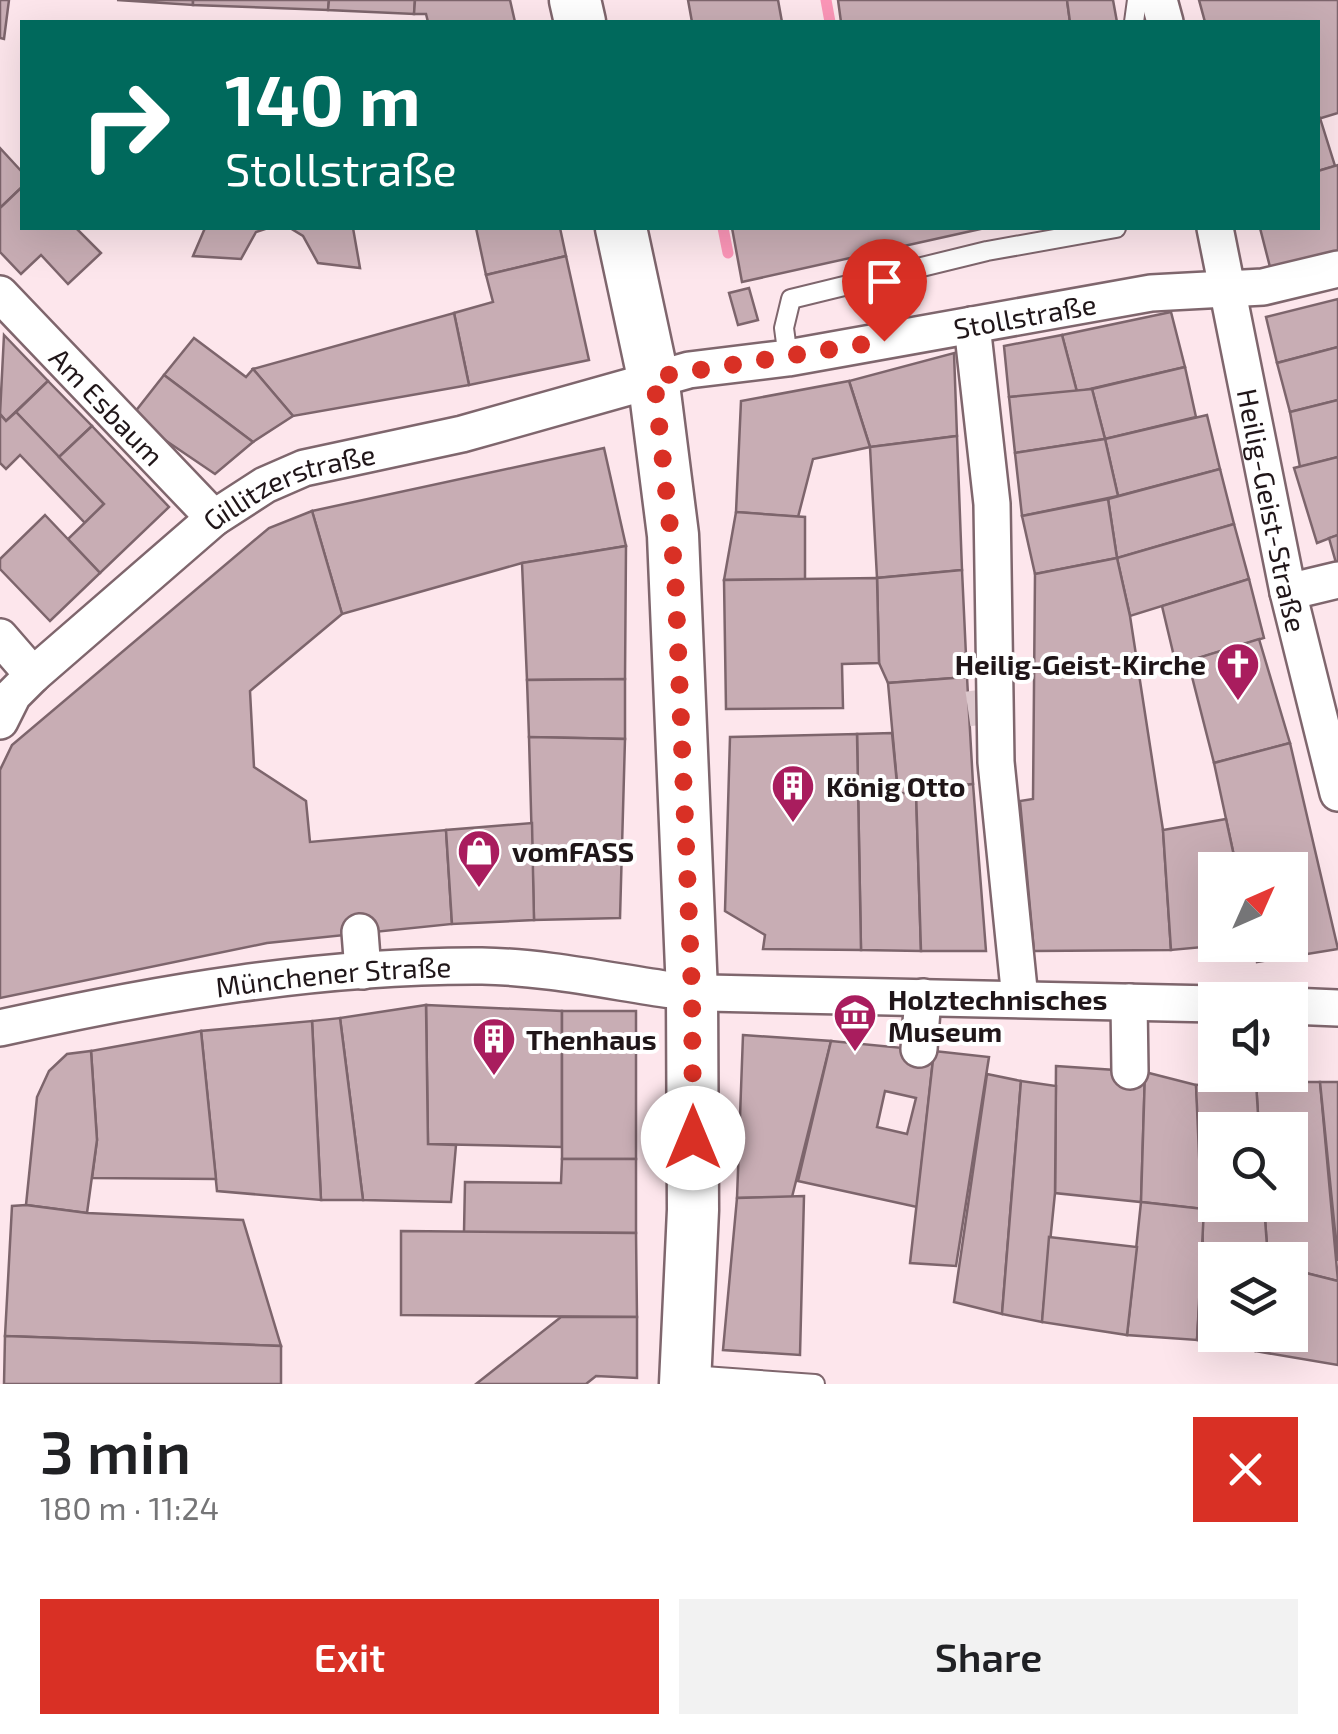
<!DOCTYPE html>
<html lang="en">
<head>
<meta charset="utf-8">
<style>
	:root { --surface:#fff; --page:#f2f2f2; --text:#202124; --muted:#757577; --accent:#d93025 }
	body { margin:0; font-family:"Exo 2",sans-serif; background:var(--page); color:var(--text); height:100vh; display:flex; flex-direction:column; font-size:38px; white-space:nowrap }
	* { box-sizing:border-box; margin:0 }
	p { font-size:32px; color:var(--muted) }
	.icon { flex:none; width:55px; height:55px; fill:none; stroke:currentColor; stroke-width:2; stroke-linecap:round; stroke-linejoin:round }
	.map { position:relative; height:1384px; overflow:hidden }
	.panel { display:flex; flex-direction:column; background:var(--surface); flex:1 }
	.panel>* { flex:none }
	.banner { position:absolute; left:20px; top:20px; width:1300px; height:210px; border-radius:0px; box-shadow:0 10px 40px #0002; background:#00695c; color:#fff; overflow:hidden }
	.needle { width:65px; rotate:45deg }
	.controls { position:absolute; left:1198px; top:852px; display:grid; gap:20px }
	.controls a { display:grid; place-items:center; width:110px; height:110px; border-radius:0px; background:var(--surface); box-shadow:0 10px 40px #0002; font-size:50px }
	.pin { position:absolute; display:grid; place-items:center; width:85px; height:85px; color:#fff; margin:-102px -42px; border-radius:50% 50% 50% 0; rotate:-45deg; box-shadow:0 0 10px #0007 }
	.pin .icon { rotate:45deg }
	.me { position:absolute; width:110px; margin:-55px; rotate:0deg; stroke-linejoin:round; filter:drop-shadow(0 0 8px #0008) }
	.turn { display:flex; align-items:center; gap:35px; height:210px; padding:0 40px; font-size:45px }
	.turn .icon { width:130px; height:130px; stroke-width:2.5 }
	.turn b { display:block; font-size:70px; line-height:85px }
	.round { display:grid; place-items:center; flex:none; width:105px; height:105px; border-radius:0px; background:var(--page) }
	.head { display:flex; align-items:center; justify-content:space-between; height:170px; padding:0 40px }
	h1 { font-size:60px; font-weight:600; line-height:75px }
	.action { display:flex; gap:20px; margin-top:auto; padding:20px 40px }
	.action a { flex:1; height:115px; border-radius:0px; background:var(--accent); color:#fff; font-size:40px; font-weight:600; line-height:115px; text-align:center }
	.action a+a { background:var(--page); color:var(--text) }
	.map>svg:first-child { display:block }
</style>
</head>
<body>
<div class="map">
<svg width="1338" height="1384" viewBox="0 0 1338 1384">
	<rect width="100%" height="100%" fill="#fde6ec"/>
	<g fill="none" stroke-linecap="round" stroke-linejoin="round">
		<!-- stream -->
		<g stroke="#fc96b8" stroke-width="11">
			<polyline points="826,0 830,22"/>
			<polyline points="723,228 728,253"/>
		</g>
	</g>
	<!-- building -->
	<g fill="#c8adb4" stroke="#7d656c" stroke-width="2.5" fill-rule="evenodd">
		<polygon points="0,0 9,0 4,39 0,38"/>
		<polygon points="117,0 193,0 193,5"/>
		<polygon points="193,0 329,0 328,10 193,5"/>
		<polygon points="329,0 415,0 414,14 328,10"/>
		<polygon points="415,0 510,0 515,22 428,22 426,14 414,14"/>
		<polygon points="688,0 778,0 782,22 692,22"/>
		<polygon points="838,0 1067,0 1070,22 841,22"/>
		<polygon points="1067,0 1113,0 1117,22 1070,22"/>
		<polygon points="1199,0 1338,0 1338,113 1318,119 1318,22 1205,22"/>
		<polygon points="1320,118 1335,166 1318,171 1318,119"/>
		<polygon points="0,148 22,172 22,187 0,208"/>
		<polygon points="1338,165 1338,251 1270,267 1260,228 1318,228 1318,171"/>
		<polygon points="22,187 22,228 76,228 101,253 68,284 41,255 21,274 0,252 0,208"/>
		<polygon points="205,228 268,228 256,232 241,259 193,256"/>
		<polygon points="290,228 353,228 360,268 318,263 303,236"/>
		<polygon points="476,228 560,228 566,256 486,275"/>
		<polygon points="732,228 985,228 742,282"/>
		<polygon points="566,256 589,360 469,385 454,313 493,302 486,275"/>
		<polygon points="749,288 758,320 738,325 729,293"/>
		<polygon points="1338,299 1338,347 1277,363 1266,317"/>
		<polygon points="1171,312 1185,367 1077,392 1062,335"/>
		<polygon points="454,313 469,385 293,416 253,369"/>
		<polygon points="4,335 48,381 6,421 0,414"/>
		<polygon points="1062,335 1077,392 1009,397 1004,346"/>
		<polygon points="194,338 246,377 253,369 293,416 253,442 164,375"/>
		<polygon points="1338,347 1338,400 1290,412 1277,363"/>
		<polygon points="954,353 957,436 870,447 849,381"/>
		<polygon points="1185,367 1196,417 1105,439 1092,389"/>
		<polygon points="164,375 253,442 215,474 131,417"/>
		<polygon points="48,381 92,426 59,457 16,412"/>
		<polygon points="849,381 870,447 813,459 798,517 736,512 741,401"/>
		<polygon points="1092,389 1105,439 1015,453 1009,397"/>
		<polygon points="1338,400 1338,457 1300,467 1290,412"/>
		<polygon points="16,412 104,504 85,523 20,455 6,469 0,463 0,414 6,421"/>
		<polygon points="1207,415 1220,469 1118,496 1105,439"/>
		<polygon points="92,426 169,507 100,573 68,539 104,504 59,457"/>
		<polygon points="957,436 962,570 877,578 870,447"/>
		<polygon points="1105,439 1118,496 1022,516 1015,453"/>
		<polygon points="604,448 626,546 522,563 342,614 312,511"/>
		<polygon points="1338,457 1338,535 1317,543 1294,468"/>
		<polygon points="1220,469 1234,524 1117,558 1108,499"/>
		<polygon points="1108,499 1117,558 1035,574 1022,516"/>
		<polygon points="312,511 342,614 250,691 254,767 306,801 310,842 446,830 452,924 267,943 0,998 0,770 12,745 269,528"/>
		<polygon points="736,512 805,517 805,579 724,580"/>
		<polygon points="45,515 100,573 50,621 0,569 0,559"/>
		<polygon points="1234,524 1249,579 1130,616 1117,558"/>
		<polygon points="1338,535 1338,570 1329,538"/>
		<polygon points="626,546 625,679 527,680 522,563"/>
		<polygon points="1117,558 1130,616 1163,830 1171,950 1034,951 1020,801 1033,799 1035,574"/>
		<polygon points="962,570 967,677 888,683 879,663 877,578"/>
		<polygon points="877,578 879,663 842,664 843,708 726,709 724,580"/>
		<polygon points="1249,579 1264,638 1176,665 1162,606"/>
		<polygon points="1259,639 1290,743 1214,763 1188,661"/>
		<polygon points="967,677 973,784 898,794 888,683"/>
		<polygon points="625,679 625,739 529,737 527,680"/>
		<polygon points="892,733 898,794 916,791 921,951 861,950 857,734"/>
		<polygon points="857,734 861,950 763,949 765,935 725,911 730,737"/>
		<polygon points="529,737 625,739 620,918 534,920"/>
		<polygon points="1290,743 1338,949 1257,962 1254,945 1290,945 1290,870 1237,870 1214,763"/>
		<polygon points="973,784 986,951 921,951 916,791"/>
		<polygon points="1226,819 1237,870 1215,870 1215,945 1225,945 1171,950 1163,830"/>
		<polygon points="532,823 534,920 452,924 446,830"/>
		<polygon points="426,1005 562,1011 562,1147 428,1144"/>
		<polygon points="426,1005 428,1144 456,1145 451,1202 363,1200 340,1018"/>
		<rect x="562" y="1011" width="74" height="148"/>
		<polygon points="340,1018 363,1200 321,1200 312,1021"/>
		<polygon points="312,1021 321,1200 217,1191 201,1031"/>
		<polygon points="201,1031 216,1179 92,1178 97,1140 91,1051"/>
		<polygon points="743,1035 831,1041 792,1197 737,1198"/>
		<path d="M 831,1041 L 934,1051 L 917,1207 L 798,1181 ZM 885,1091 L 916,1098 L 907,1134 L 877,1127 Z"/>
		<polygon points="91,1051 97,1140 87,1213 26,1205 37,1097 49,1071 67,1054"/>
		<polygon points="934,1051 989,1057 956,1266 910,1263"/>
		<polygon points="1056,1066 1145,1072 1141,1202 1055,1193"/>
		<polygon points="1145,1072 1196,1085 1204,1209 1141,1202"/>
		<polygon points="987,1074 1021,1081 1002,1314 954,1302"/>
		<polygon points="1021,1081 1056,1086 1055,1193 1042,1322 1002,1314"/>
		<polygon points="1256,1082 1320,1082 1338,1281 1290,1269 1290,1260 1268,1260 1264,1205 1290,1205 1290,1130 1259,1130"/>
		<polygon points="1256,1082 1259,1130 1215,1130 1215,1205 1264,1205 1268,1260 1203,1246 1196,1085"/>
		<polygon points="1320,1082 1338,1082 1338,1261"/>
		<polygon points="562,1159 636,1159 636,1233 464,1232 465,1182 561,1183"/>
		<polygon points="804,1196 800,1355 723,1350 737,1198"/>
		<polygon points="1141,1202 1204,1209 1197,1340 1127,1335"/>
		<polygon points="26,1205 87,1213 243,1220 281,1346 5,1336 12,1206"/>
		<polygon points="401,1231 636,1233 637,1317 401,1315"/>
		<polygon points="1049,1237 1137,1247 1127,1335 1042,1322"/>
		<polygon points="1203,1246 1257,1260 1215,1260 1215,1335 1257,1335 1255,1351 1197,1340"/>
		<polygon points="1290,1269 1338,1281 1338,1365 1255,1351 1257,1335 1290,1335"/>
		<polygon points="561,1317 637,1317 637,1378 596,1376 586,1384 476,1384"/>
		<polygon points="5,1336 281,1346 281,1384 4,1384"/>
	</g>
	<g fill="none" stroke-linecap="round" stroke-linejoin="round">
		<!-- street-tunnel -->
		<polyline stroke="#dcc7cc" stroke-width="35" stroke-dasharray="35 18" stroke-linecap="butt" points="968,709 996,705"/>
		<!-- lane casing -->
		<g stroke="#7f666d" stroke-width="22">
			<g id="lane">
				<polyline points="1134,22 1137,0"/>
				<polyline points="788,358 784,328 791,299 987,251 1116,228"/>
				<polyline points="690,1375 815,1384"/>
			</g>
		</g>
		<!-- street casing -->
		<g stroke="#7f666d" stroke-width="40">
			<g id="street">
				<polyline points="1159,0 1165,22"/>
				<path id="s1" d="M 1215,228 L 1288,592 L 1338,793"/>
				<path id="s2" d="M 0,294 L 214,518"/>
				<polyline points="972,325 992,504 996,762 1020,999"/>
				<polyline points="1288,592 1338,580"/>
				<polyline points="0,637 33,675"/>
				<path id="s3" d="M 0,721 L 13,695 L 33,675 L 214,518 L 265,485 L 304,468 L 462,434 L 689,370 L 788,358 L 1151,293 L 1263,287 L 1338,269"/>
				<polyline points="360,932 363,971"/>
				<polyline points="707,993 1215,1004"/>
				<polyline points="1129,1002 1130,1071"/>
				<polyline points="1290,1006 1338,1008"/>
				<path id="s4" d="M 0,1028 C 157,993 320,965 482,966 C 544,967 609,981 671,990"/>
				<polyline points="919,1049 923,997"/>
			</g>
		</g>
		<!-- secondary casing -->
		<g stroke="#7f666d" stroke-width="55">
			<g id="secondary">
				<polyline points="575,0 580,22"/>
				<polyline points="621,228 653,377 673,535 692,992 693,1210 685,1384"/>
			</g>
		</g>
		<!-- lane -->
		<use href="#lane" stroke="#fff" stroke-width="18"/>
		<!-- street -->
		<use href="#street" stroke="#fff" stroke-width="35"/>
		<!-- secondary -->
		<use href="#secondary" stroke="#fff" stroke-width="50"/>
	</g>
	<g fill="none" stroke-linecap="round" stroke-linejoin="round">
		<!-- route -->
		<polyline stroke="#d93025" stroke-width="18" stroke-dasharray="0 32.4" points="693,1138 692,992 675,574 654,377 884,341"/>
	</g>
	<!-- icons -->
	<defs>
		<g id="church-pin" transform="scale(2.25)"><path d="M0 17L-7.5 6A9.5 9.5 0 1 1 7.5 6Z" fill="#a91d5e" stroke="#fff"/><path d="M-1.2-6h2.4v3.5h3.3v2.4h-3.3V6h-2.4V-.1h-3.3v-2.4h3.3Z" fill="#fff"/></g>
		<g id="building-pin" transform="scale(2.25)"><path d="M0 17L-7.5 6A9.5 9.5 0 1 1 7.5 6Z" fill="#a91d5e" stroke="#fff"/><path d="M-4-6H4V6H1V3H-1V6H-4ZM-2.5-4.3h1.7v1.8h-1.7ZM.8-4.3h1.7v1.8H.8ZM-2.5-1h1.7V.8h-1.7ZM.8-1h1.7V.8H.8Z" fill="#fff"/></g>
		<g id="shop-pin" transform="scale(2.25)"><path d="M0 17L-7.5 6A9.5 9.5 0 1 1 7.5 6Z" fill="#a91d5e" stroke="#fff"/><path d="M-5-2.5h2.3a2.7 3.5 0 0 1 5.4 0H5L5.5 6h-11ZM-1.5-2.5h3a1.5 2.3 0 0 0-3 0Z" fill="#fff"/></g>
		<g id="museum-pin" transform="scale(2.25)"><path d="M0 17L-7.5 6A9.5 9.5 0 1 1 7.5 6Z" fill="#a91d5e" stroke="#fff"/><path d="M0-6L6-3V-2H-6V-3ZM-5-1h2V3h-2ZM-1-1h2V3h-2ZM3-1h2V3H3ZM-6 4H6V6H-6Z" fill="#fff"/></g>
	</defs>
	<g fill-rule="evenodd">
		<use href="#church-pin" x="1238" y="664"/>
		<use href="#building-pin" x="793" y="786"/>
		<use href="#shop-pin" x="479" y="851"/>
		<use href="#museum-pin" x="855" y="1015"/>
		<use href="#building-pin" x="494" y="1039"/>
	</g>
	<g text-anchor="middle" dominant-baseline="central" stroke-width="8" stroke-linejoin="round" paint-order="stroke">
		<!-- street labels -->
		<g font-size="28" fill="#201619" stroke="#fff">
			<text stroke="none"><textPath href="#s3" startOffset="1138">Stollstraße</textPath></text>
			<text stroke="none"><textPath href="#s2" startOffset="155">Am Esbaum</textPath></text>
			<text stroke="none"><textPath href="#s3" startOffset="380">Gillitzerstraße</textPath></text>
			<text stroke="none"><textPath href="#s1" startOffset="288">Heilig-Geist-Straße</textPath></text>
			<text stroke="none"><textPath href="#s4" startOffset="338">Münchener Straße</textPath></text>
		</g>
		<!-- poi labels -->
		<g font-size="28" font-weight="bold" fill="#201619" stroke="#fff" text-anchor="start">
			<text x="1206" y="664" text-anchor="end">Heilig-Geist-Kirche</text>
			<text x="826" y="786">König Otto</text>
			<text x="512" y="851">vomFASS</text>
			<text x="888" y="999">Holztechnisches<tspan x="888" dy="32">Museum</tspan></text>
			<text x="526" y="1039">Thenhaus</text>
		</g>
	</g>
</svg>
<div class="controls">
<a><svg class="needle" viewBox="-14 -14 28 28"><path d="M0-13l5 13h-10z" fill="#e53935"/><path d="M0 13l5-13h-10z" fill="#757577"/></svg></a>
<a><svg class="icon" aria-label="sound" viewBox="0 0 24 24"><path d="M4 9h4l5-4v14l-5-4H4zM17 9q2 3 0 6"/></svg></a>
<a><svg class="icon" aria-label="search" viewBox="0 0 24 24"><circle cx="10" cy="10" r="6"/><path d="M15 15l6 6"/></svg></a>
<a><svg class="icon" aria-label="layers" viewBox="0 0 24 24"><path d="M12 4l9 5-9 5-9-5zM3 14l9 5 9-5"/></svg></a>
</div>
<div class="pin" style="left:884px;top:341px;background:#d93025"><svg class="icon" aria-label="arrive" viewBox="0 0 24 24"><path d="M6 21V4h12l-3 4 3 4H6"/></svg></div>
<svg class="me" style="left:693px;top:1138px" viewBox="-20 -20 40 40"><circle r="19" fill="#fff"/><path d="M0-13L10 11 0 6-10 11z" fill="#d93025"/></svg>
<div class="banner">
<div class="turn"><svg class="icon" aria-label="right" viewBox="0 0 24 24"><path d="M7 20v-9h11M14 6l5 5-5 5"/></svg><div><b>140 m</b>Stollstraße</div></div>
</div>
</div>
<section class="panel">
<div class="head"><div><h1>3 min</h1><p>180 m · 11:24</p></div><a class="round" style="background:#d93025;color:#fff"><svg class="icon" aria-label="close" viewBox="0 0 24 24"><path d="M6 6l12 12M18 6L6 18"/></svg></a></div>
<div class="action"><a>Exit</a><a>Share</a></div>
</section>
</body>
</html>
